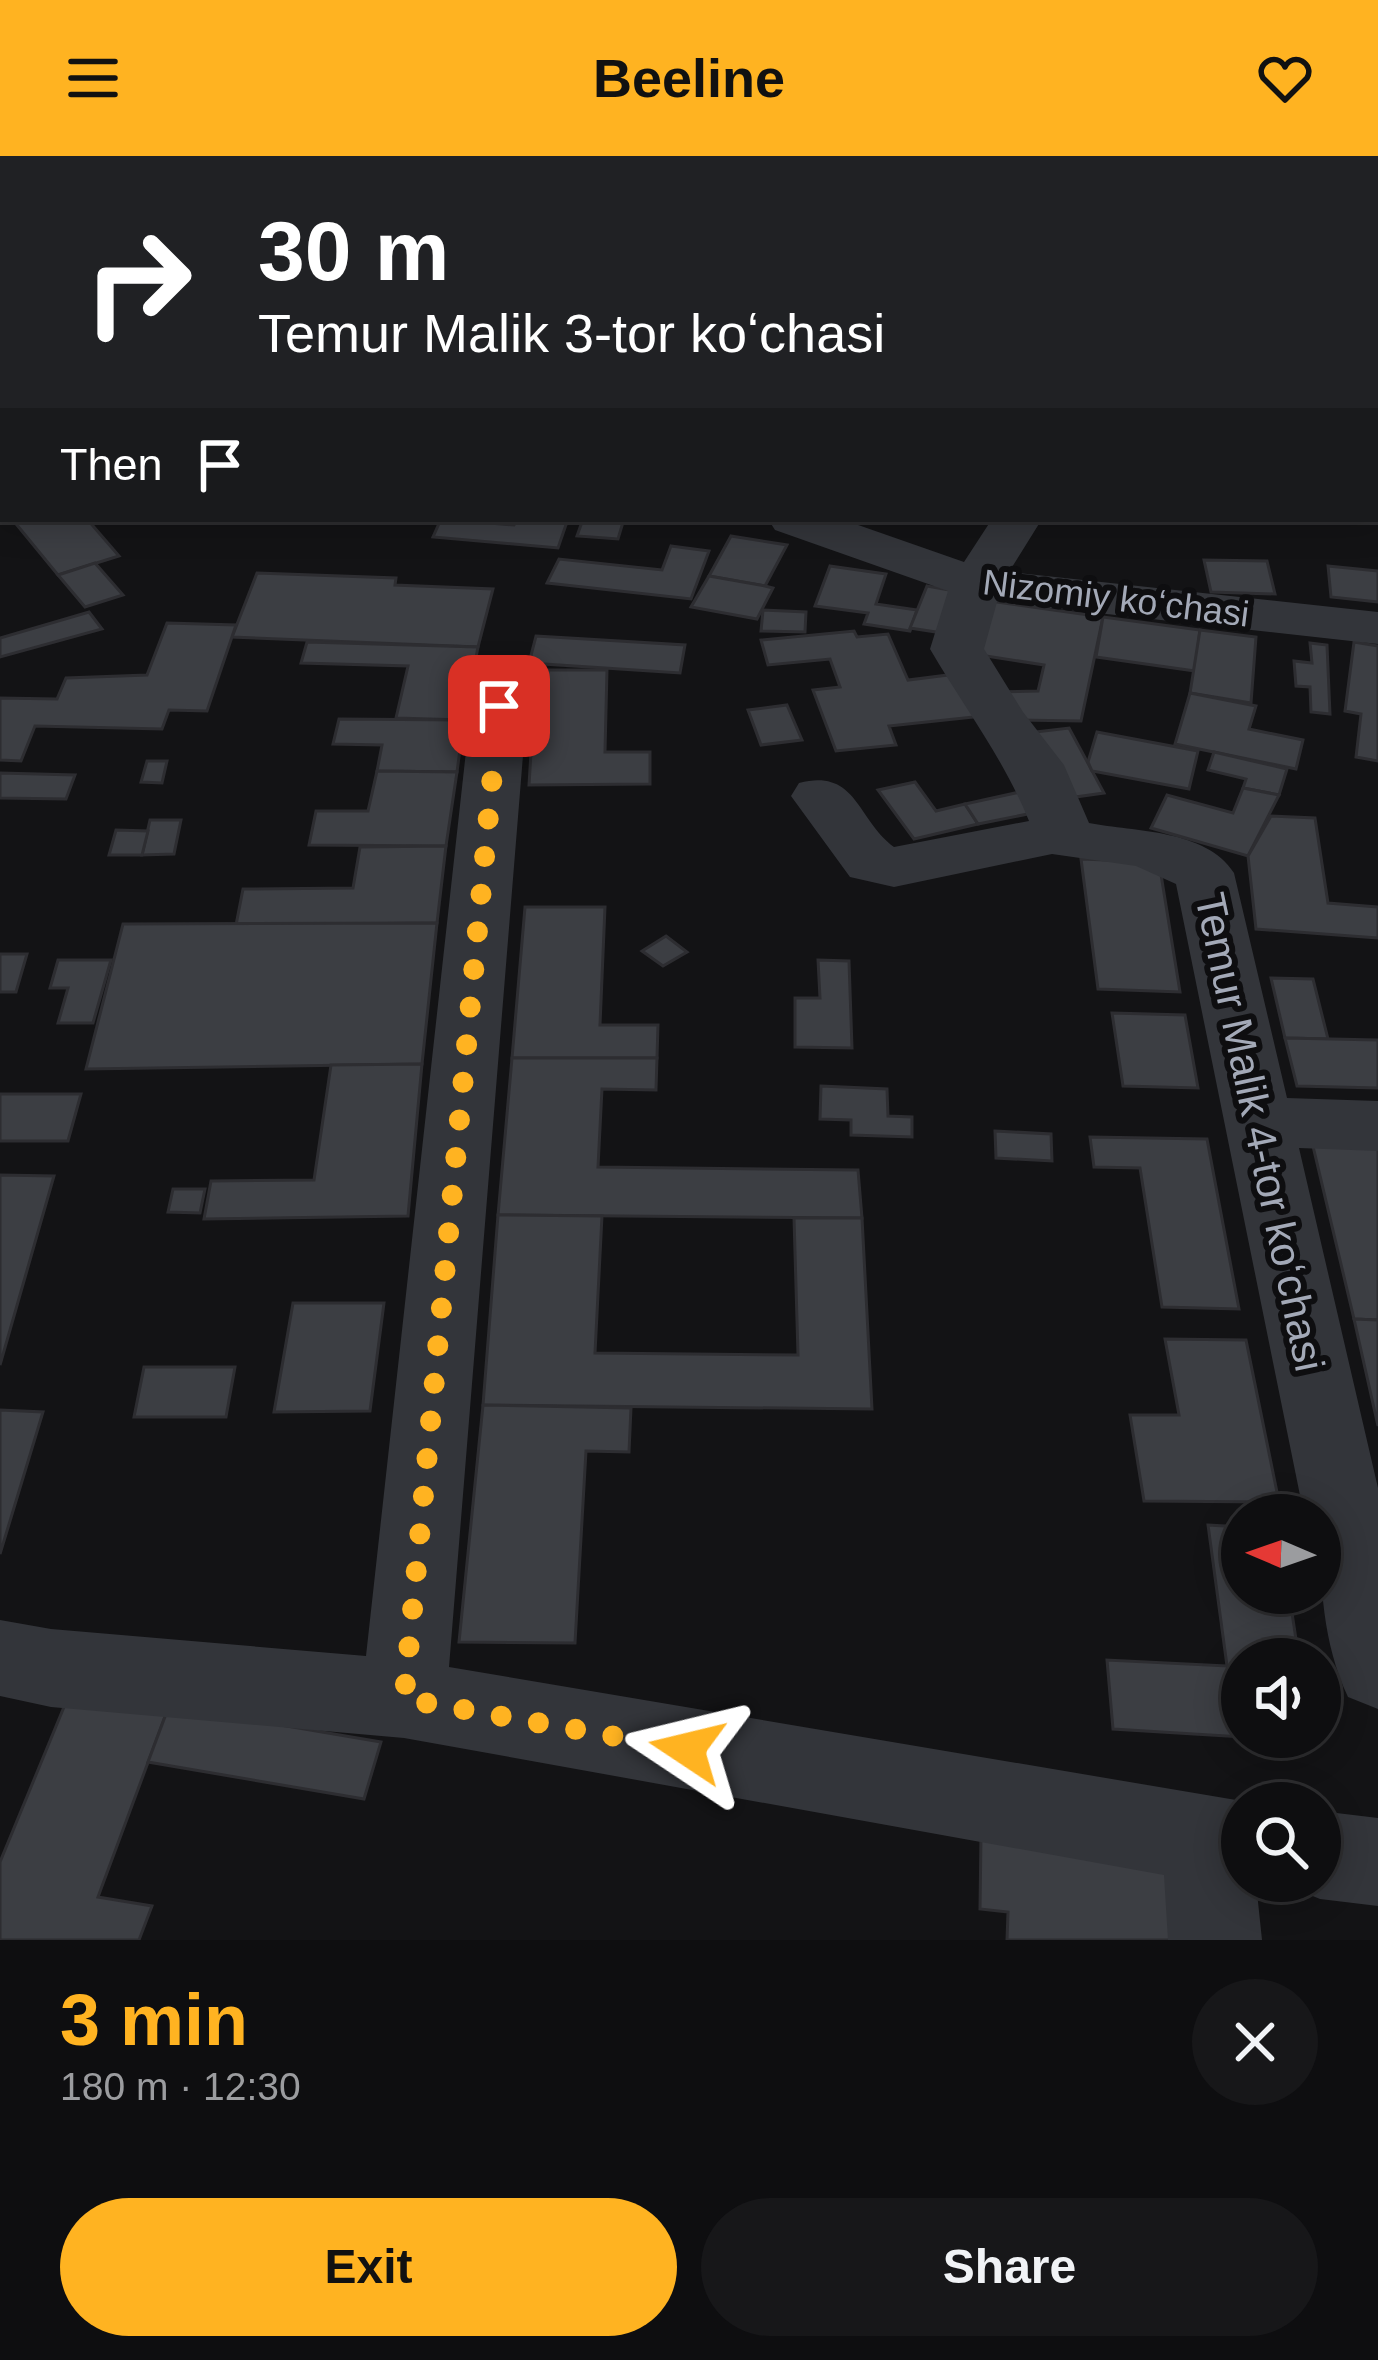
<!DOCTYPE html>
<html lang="en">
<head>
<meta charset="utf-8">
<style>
	:root { --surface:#0e0e10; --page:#171719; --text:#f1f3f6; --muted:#9b9c9f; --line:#2e2e30; --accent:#ffb321 }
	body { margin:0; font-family:Arial,sans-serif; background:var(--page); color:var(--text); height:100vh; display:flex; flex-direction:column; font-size:45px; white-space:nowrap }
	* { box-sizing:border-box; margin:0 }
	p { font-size:39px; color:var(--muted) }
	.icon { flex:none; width:66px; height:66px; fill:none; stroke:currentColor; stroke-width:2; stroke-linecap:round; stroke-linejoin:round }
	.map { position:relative; height:1784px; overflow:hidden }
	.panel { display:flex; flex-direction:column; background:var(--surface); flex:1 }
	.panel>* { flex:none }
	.guide { position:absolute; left:0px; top:0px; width:1380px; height:366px; box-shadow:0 6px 30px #0003,0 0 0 3px var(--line); background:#202124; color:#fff; overflow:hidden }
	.needle { width:78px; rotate:272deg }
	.buttons { position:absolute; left:1221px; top:1338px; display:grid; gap:24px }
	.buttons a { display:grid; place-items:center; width:120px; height:120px; border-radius:50%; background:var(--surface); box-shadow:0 6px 30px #0003,0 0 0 3px var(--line); font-size:60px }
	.pin { position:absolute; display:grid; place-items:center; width:102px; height:102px; color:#fff; margin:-51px; border-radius:24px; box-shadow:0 6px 18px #0006 }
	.me { position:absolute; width:132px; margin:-66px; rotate:280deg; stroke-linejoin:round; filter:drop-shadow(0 0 9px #0008) }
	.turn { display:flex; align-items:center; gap:42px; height:252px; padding:0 60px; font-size:54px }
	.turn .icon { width:156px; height:156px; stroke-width:2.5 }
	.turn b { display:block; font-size:84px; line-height:102px }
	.then { display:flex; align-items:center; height:114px; padding:0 60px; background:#0003; gap:24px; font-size:45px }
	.round { display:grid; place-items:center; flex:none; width:126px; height:126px; border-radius:63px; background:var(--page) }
	.head { display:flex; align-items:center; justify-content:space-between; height:204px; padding:0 60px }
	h1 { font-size:72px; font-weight:700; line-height:90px; color:var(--accent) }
	.primary-button { display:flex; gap:24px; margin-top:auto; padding:24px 60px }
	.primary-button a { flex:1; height:138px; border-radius:72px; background:var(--accent); color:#111; font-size:48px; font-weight:700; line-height:138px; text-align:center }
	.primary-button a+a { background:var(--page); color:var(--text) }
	header { display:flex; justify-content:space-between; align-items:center; height:156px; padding:0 60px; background:var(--accent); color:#111; font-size:54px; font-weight:700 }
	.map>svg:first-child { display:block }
</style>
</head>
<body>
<header><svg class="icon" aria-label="menu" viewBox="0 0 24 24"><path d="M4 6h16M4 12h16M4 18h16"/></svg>Beeline<svg class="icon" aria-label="heart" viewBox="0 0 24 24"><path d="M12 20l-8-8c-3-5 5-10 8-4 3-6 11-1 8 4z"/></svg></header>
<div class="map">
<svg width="1378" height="1784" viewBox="0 0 1378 1784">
	<rect width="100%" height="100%" fill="#131315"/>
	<!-- building -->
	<g fill="#3c3e43" stroke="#2d2d31" stroke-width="3">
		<polygon points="12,363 87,363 119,400 58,419"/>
		<polygon points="441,363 514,369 518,363 568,363 558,392 433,381"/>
		<polygon points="583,363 624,363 618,383 577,380"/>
		<polygon points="731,380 787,389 765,430 709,420"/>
		<polygon points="671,390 709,395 691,443 547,427 559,403 662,414"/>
		<polygon points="1204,404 1267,405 1275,438 1211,436"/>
		<polygon points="95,407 123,439 85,451 58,419"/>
		<polygon points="830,410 886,418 876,448 917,454 910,475 864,468 868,457 815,450"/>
		<polygon points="1328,410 1378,415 1378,446 1331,441"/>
		<polygon points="257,417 396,422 395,429 493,433 478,491 232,481"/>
		<polygon points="709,420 765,430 773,432 757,463 691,451"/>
		<polygon points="927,430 966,437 949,478 910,472"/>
		<polygon points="983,444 1103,461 1081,565 1015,564 993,536 1038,535 1044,509 967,497"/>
		<polygon points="763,454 806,456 805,476 761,475"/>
		<polygon points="89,456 102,473 0,501 0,482"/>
		<polygon points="1103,461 1200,474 1195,515 1096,501"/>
		<polygon points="167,467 236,469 207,555 169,554 162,573 35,570 21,605 0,604 0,542 57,543 66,522 147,519"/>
		<polygon points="1200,474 1256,481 1251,547 1190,537"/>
		<polygon points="854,475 857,481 888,478 908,524 964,517 983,560 889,570 896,589 836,595 813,534 840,531 830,503 768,509 761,484"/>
		<polygon points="536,480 685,489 680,517 529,507"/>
		<polygon points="307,486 478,491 464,564 396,562 408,510 301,507"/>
		<polygon points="1354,486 1378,490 1378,605 1356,601 1361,558 1345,555"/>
		<polygon points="1310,487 1327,489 1330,558 1311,556 1310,531 1296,530 1294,505 1312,507"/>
		<polygon points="536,514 607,514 605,596 650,596 650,628 529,629"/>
		<polygon points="1190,537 1256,550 1249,573 1303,584 1296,613 1175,588"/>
		<polygon points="787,549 802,584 761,589 748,554"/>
		<polygon points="339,563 464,564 457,616 377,615 382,589 333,588"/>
		<polygon points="1069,572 1104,637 1061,643 1027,577"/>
		<polygon points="1097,576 1198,595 1189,633 1092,615 1088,606"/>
		<polygon points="1214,596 1287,613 1279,639 1243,632 1246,623 1208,614"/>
		<polygon points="147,605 167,605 162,627 141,626"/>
		<polygon points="377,615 457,616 446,690 309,689 316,655 368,655"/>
		<polygon points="0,617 75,619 66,643 0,642"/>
		<polygon points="915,626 936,655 965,648 978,668 914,683 878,634"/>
		<polygon points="1243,632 1279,639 1248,700 1151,672 1167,639 1233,657"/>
		<polygon points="1029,634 1043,655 978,668 965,648"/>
		<polygon points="1271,660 1315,662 1328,747 1378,751 1378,782 1256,773 1248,700"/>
		<polygon points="150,664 181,664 174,698 142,699"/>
		<polygon points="116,674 148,675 142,699 109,699"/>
		<polygon points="446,690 437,767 236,769 243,733 353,732 360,691"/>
		<polygon points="1081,703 1159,706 1180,836 1098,833"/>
		<polygon points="525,751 605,751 600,869 658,869 657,902 512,902"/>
		<polygon points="437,767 422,908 86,913 123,768"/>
		<polygon points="666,780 687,796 663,810 642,795"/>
		<polygon points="0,798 27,798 16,836 0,836"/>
		<polygon points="58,804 111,804 93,867 58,867 68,832 50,832"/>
		<polygon points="818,804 849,805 852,892 795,891 795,842 820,842"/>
		<polygon points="1271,822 1313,823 1328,883 1285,882"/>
		<polygon points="1112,857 1185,859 1198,932 1123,930"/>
		<polygon points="1285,882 1378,884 1378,932 1297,930"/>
		<polygon points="512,902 657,902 656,934 602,933 598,1011 858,1014 862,1062 498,1059"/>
		<polygon points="422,908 408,1060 204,1063 211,1025 314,1024 331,909"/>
		<polygon points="821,930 887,933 888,960 912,961 912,981 851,979 851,964 820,963"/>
		<polygon points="0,938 81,938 68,985 0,985"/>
		<polygon points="995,975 1051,978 1052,1005 996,1002"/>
		<polygon points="1090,981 1207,983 1239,1153 1162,1151 1140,1012 1094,1011"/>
		<polygon points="1312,986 1378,987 1378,1164 1354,1163"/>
		<polygon points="0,1019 54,1020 0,1209"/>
		<polygon points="173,1033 205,1033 200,1057 168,1056"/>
		<polygon points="498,1059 602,1060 595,1197 798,1199 794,1062 862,1062 872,1253 483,1249"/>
		<polygon points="293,1147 384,1147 370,1255 274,1256"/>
		<polygon points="1354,1163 1378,1164 1378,1270"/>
		<polygon points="1165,1183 1246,1184 1279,1346 1144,1345 1130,1259 1179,1259"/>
		<polygon points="144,1211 235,1211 226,1261 134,1261"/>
		<polygon points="483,1249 631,1252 629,1296 586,1295 575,1487 459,1486"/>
		<polygon points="0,1254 43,1256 0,1398"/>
		<polygon points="1208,1369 1242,1371 1242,1437 1289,1437 1299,1503 1242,1503 1242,1581 1113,1573 1107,1504 1227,1510"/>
		<polygon points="71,1534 169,1550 98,1741 152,1750 139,1784 0,1784 0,1706"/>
		<polygon points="169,1550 381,1586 364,1643 148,1606"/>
		<polygon points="981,1679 1191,1701 1196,1784 1007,1784 1008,1756 980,1753"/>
	</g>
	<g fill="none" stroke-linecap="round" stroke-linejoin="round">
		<!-- minor -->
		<g fill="#33353a" fill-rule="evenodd">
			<polygon points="1094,0 1132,0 1134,3 1096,3"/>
			<rect x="0" y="281" width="3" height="28"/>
			<path d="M 768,363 L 841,363 L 964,406 L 992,363 L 1042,363 L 1009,416 L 1378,456 L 1378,488 L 997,446 L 984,493 L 1023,556 L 1064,609 L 1089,667 C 1135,676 1206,673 1234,717 L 1287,942 L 1378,945 L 1378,995 L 1299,992 L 1378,1332 L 1378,1553 L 1348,1541 C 1321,1483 1320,1422 1320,1359 L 1304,1359 L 1176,728 L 1136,710 L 1052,698 L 894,731 L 850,721 L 791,640 L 799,627 C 857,612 857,664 894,691 L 1029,665 C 1004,603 964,551 930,493 L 948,435 L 775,374 Z"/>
			<polygon points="499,533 519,538 527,550 449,1511 1242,1645 1246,1647 1242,1647 1242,1725 1261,1725 1256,1727 1262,1784 1168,1784 1164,1719 404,1582 51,1551 0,1540 0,1464 51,1473 366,1500 471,550 479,538"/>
			<polygon points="1320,1655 1378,1662 1378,1750 1320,1743 1288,1730 1286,1725 1320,1725"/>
		</g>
	</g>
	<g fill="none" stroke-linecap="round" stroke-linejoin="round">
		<!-- route -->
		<polyline stroke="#ffb321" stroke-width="21" stroke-dasharray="0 37.8" points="499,550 404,1543 687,1593"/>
	</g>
	<g text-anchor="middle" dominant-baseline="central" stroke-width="12" stroke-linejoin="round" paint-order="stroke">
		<!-- far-street labels -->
		<g font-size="36" fill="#a3a9b7" stroke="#0e0e10">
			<text transform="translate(1116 442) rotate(7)">Nizomiy koʻchasi</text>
		</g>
		<!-- street labels -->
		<g font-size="42" fill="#a3a9b7" stroke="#0e0e10">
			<text transform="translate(1260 976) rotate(78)">Temur Malik 4-tor koʻchasi</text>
		</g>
	</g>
</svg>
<div class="buttons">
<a><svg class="needle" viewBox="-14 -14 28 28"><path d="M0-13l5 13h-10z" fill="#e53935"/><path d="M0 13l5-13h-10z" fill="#9b9c9f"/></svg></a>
<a><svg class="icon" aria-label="sound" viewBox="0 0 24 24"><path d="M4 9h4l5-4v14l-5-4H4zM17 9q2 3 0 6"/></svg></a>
<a><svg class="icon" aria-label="search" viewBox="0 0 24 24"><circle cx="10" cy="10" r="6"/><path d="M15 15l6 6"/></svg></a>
</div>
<div class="pin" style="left:499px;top:550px;background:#d93025"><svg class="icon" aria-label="arrive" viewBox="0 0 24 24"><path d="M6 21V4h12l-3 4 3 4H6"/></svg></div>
<svg class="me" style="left:687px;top:1593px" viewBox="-20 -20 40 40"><path d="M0-17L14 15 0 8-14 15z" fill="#ffb321" stroke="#fff" stroke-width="4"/></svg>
<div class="guide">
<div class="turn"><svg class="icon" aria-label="right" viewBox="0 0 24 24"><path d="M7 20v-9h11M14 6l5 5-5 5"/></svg><div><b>30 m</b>Temur Malik 3-tor koʻchasi</div></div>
<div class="then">Then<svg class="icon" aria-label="arrive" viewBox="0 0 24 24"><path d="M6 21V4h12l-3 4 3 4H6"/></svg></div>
</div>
</div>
<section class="panel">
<div class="head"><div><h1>3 min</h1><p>180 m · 12:30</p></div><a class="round"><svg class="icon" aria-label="close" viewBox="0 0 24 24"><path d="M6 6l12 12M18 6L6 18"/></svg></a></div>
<div class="primary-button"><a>Exit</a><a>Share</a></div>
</section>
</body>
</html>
